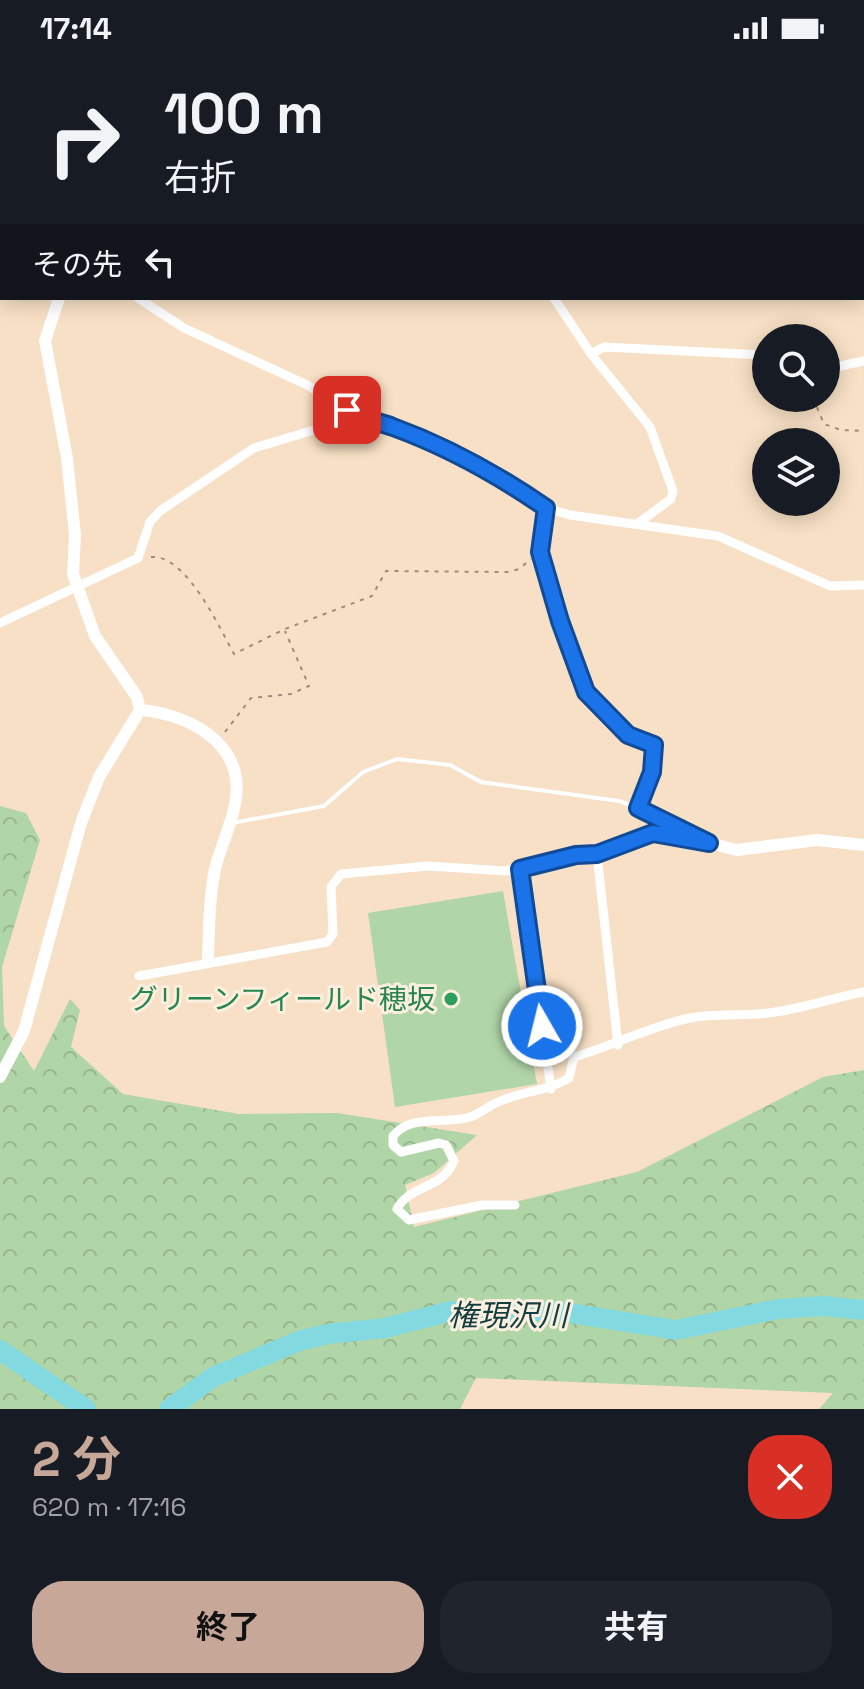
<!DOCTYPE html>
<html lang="ja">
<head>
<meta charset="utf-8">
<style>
	:root { --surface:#171b24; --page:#20242c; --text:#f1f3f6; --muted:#9ea1a6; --accent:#c6a798 }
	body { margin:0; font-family:"Space Grotesk","Noto Sans JP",sans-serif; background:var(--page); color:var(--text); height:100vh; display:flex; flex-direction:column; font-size:30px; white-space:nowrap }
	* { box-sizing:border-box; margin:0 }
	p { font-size:26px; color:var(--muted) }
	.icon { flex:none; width:44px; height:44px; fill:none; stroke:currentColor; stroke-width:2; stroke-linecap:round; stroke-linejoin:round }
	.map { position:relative; height:1353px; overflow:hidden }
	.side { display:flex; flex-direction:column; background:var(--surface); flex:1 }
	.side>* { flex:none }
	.hud { position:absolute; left:0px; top:0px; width:864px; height:244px; box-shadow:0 4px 20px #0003; background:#171b24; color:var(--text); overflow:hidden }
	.controls { position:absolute; left:752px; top:268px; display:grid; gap:16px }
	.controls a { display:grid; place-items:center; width:88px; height:88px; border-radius:50%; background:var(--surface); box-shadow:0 4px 20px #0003; font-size:40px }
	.pin { position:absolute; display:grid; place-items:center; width:68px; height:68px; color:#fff; margin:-34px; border-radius:16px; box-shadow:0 4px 12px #0006 }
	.me { position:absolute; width:88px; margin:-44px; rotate:352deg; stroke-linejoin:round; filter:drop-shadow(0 0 6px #0008) }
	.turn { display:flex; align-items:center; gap:28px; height:168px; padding:0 32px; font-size:36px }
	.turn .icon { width:104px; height:104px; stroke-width:2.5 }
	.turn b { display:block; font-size:56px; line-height:68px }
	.then { display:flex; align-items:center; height:76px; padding:0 32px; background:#0003; gap:16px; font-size:30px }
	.round { display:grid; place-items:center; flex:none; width:84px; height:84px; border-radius:32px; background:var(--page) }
	.head { display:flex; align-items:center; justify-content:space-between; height:136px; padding:0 32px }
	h1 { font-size:48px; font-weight:700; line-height:60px; color:var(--accent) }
	.button { display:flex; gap:16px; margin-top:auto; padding:16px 32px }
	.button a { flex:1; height:92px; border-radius:32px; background:var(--accent); color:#111; font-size:32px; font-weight:700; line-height:92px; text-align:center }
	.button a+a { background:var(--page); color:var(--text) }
	.status { display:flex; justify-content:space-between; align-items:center; height:56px; padding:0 40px; background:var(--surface); direction:ltr }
	.status svg { height:22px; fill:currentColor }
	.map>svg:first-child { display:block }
</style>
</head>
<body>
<div class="status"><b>17:14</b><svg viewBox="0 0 49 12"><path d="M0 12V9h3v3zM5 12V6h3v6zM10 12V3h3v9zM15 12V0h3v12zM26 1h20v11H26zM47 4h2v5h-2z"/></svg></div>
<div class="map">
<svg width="864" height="1353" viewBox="0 0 864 1353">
	<defs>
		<pattern id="forest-crowns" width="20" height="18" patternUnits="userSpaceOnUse" patternTransform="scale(2)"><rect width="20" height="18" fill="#b0d5a7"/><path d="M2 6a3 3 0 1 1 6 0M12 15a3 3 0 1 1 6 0" fill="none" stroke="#98b78f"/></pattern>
	</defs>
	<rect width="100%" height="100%" fill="#f7e0c5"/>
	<!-- grass -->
	<polygon fill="#b0d5a7" points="503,835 537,1028 395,1051 368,857"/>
	<!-- forest -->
	<polygon fill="url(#forest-crowns)" points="0,750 26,757 40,784 2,911 4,970 34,1015 70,943 80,954 71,991 123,1038 239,1058 337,1057 477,1079 434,1117 405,1129 414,1171 637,1116 823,1021 864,1014 864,1353 819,1353 833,1337 476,1322 460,1353 0,1353"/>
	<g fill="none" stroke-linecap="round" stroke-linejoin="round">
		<!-- stream -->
		<polyline stroke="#82dae0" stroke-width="3" points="0,49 2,50"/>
		<!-- river -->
		<g stroke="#82dae0" stroke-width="20">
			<polyline points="0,1294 86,1353"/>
			<polyline points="169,1353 213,1321 299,1285 327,1278 385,1272 451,1255 557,1255 676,1274 778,1253 823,1250 864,1254"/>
		</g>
		<!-- path -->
		<g stroke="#9d8d7a" stroke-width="2" stroke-dasharray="4 6" stroke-linecap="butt">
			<polyline points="813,342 824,368 841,374 864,375"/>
			<path d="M 151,501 C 186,498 219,571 234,598 L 285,573 L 372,540 L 386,515 L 507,516 L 519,513 L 531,503"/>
			<polyline points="225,676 251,642 291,638 309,630 285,575"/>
		</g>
		<!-- lane -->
		<polyline stroke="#fff" stroke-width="4" points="232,767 324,750 363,716 397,703 450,709 481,726 619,745 638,752"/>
		<!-- street -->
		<g stroke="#fff" stroke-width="9">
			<polyline points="358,2 359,0"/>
			<polyline points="862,169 864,170"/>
			<polyline points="0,195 2,195"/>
			<polyline points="138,242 184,272 307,329 363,364"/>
			<polyline points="554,242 591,298 650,371 673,435 671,443 637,468"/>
			<polyline points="591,298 604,291 766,299"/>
			<polyline points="826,313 864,305"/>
			<polyline points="546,452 540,496 560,565 586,636 628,679 654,689 652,716 638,752 694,779"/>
			<polyline points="0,567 138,502 150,466 160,455 254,392 341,366 363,364 393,371 482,409 546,452 570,459 718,480 830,530 864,529"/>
			<polyline points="597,798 618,989"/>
			<polyline points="520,813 551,1033"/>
			<polyline points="139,920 327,886 333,878 331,831 341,818 428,810 505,815 576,799 597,798 653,777 709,787"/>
			<path d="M 515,1149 L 482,1149 L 409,1164 L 397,1153 C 409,1129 443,1133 454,1105 L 446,1089 L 439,1087 L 401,1096 L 393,1089 L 393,1080 C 412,1057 445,1069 470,1061 C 480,1058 488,1050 498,1046 C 522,1035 546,1036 569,1022 L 574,1001 C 613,990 650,970 690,962 C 716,957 743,960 769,957 C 802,953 832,942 864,936"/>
		</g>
		<!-- secondary -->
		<g stroke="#fff" stroke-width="12">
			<polyline points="0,88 2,89"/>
			<path d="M 140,654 C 188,658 243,686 236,742 C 233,766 221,789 215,813 C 209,843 209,874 208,905"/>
			<polyline points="709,787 737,794 817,784 864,789"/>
			<polyline points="0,1021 24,975 81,767 99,721 140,654 137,641 95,580 73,518 75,479 67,402 45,285 59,242"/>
		</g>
	</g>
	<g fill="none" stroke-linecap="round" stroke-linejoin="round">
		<!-- route casing -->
		<g stroke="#114b97" stroke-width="20">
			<path id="route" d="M 347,354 C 363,364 377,365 393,371 C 448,391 498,419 546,452 L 540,496 L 560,565 L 586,636 L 628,679 L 654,689 L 652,716 L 638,752 L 709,787 L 653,777 L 597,798 L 576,799 L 520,813 L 542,970"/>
		</g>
		<!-- route -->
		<use href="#route" stroke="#1a73e8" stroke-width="14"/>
	</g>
	<!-- markers -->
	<circle fill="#2e9e5b" stroke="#fdefdf" stroke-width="3" cx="451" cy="943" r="8"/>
	<g text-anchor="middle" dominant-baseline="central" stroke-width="6" stroke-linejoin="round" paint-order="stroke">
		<!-- leisure labels -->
		<g font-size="28" fill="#27864d" stroke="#fdefdf" text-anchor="end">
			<text x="435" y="943">グリーンフィールド穂坂</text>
		</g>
		<!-- water labels -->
		<g font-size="30" font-style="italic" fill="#133e40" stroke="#fdefdf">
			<text x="508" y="1259">権現沢川</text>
		</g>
	</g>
</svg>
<div class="controls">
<a><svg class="icon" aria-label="search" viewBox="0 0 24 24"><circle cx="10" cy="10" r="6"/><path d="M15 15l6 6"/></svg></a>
<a><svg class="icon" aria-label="layers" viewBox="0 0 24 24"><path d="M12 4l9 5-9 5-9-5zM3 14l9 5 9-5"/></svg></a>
</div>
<div class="pin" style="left:347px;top:354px;background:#d93025"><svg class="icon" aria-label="arrive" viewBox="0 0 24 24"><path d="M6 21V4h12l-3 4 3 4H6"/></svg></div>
<svg class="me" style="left:542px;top:970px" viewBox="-20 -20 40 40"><circle r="17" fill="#1a73e8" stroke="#fff" stroke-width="3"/><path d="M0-11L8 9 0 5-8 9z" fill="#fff"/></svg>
<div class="hud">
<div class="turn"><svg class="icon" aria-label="right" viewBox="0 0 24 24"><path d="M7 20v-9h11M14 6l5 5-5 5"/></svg><div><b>100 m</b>右折</div></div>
<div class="then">その先<svg class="icon" aria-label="left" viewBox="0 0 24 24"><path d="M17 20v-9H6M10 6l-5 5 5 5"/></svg></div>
</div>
</div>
<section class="side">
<div class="head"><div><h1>2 分</h1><p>620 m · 17:16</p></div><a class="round" style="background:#d93025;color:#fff"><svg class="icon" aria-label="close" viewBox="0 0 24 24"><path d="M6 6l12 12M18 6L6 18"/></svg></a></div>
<div class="button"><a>終了</a><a>共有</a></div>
</section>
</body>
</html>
